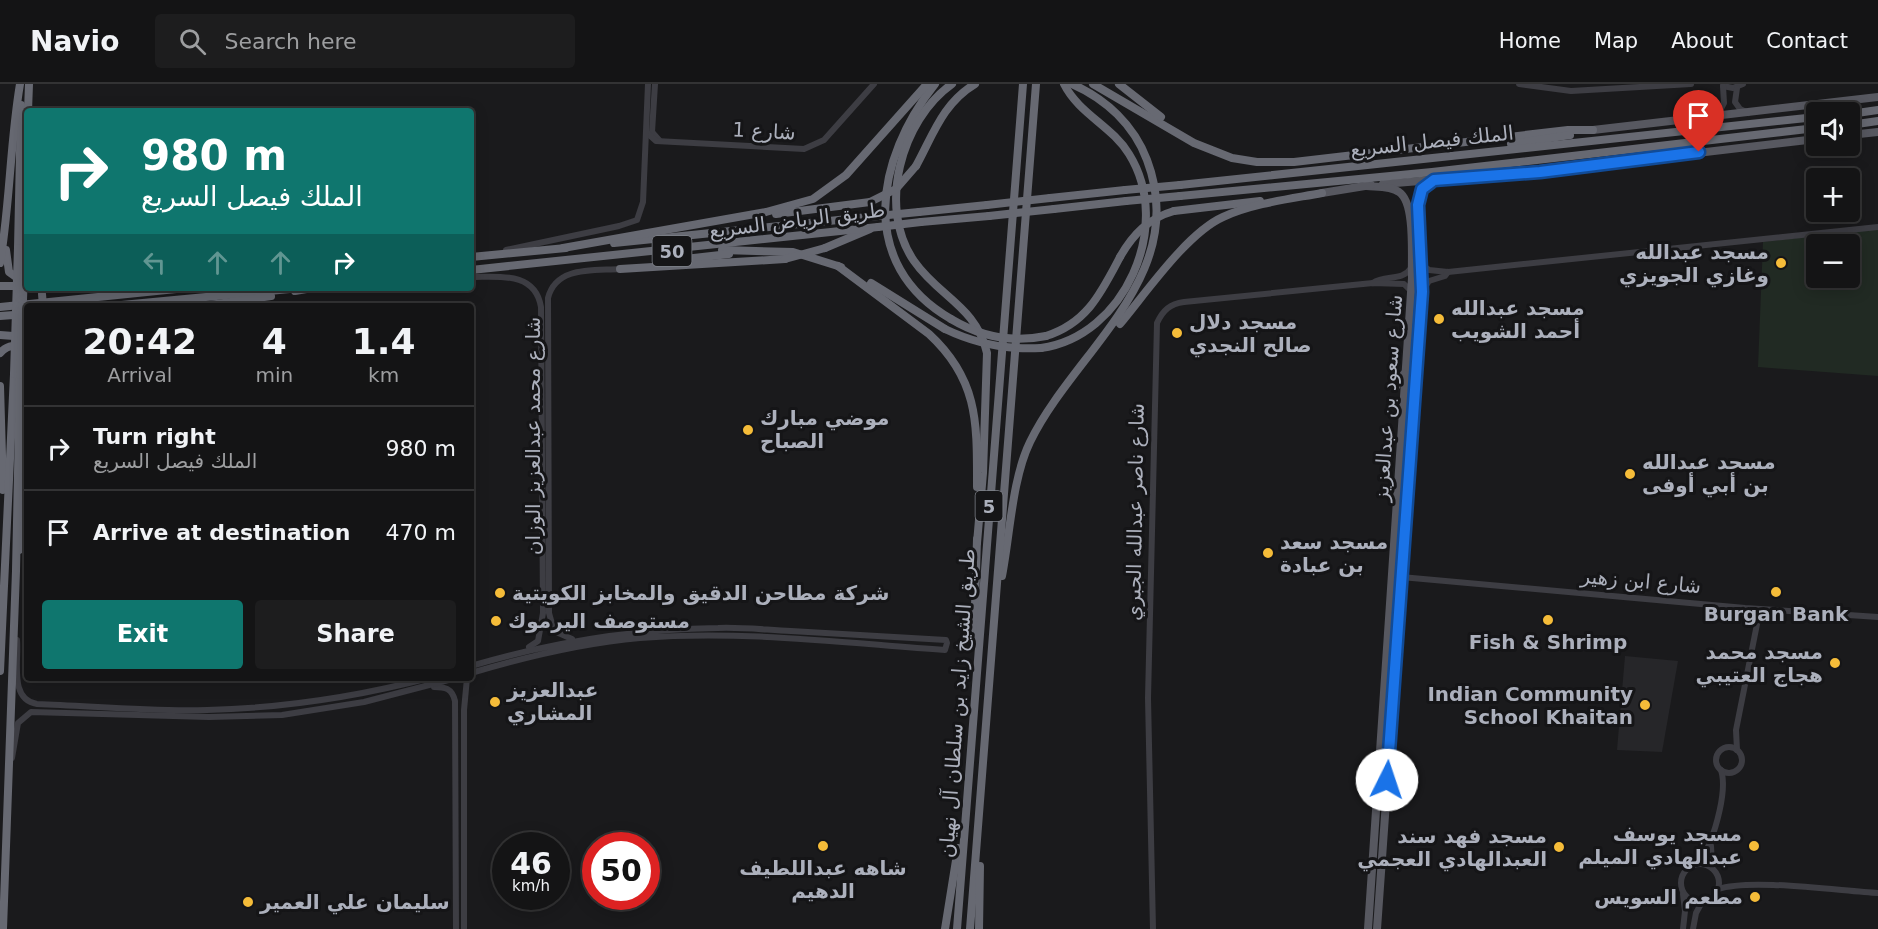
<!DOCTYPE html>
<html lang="en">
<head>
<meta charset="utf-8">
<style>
	:root { --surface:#141415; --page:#1d1d1e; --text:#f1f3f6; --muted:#9d9ea0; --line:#333334; --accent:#0f766e }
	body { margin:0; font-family:"DejaVu Sans",Vazirmatn,sans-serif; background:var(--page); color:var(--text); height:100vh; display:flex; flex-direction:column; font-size:22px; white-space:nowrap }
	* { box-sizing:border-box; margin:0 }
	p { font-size:20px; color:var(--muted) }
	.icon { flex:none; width:33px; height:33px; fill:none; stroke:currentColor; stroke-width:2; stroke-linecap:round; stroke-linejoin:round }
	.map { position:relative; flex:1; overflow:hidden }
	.details { position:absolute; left:24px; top:219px; width:450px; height:378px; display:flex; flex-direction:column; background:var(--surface); border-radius:6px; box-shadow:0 3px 15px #0003,0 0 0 2px var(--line) }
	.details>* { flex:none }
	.banner { position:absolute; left:24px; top:24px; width:450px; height:183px; border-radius:6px; box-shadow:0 3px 15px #0003,0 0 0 2px var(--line); background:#0f766e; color:#fff; overflow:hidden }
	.tools { position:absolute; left:1806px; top:18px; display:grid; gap:12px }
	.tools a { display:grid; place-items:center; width:54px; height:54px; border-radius:6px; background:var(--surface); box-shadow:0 3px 15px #0003,0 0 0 2px var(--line); font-size:30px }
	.speed { position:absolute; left:492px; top:748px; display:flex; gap:12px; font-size:30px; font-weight:700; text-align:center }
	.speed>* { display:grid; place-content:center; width:78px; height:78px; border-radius:50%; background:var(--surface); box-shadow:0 3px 15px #0003,0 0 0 2px var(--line); line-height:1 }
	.speed small { font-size:15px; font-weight:400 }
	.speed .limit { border:9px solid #d22; background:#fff; color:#111 }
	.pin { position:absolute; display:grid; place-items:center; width:51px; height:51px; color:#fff; margin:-62px -26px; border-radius:50% 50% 50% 0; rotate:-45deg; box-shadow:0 0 6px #0007 }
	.pin .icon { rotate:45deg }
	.me { position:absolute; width:66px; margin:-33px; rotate:4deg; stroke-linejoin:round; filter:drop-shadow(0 0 4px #0008) }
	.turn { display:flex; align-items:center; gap:21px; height:126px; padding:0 18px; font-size:27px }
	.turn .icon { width:78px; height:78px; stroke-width:2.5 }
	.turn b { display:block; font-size:42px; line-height:51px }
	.lanes { display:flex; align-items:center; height:57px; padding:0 18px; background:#0003; justify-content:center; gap:30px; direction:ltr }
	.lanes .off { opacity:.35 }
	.eta { display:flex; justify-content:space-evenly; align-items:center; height:102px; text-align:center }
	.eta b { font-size:36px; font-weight:600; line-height:42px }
	.cta { display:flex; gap:12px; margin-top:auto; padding:12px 18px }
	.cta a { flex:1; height:69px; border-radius:6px; background:var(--accent); color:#fff; font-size:24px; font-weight:600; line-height:69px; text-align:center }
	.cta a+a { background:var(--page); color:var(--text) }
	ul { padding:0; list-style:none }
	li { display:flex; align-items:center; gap:18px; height:84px; padding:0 18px; border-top:2px solid var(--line) }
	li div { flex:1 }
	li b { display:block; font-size:22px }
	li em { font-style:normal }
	header { display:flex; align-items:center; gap:36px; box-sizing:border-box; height:84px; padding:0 30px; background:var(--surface); border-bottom:2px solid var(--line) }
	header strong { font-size:28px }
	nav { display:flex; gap:33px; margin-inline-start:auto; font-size:21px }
	.search { width:420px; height:54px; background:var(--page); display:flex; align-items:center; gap:15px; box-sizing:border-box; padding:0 21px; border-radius:6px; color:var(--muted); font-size:22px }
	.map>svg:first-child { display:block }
</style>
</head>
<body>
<header>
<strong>Navio</strong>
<div class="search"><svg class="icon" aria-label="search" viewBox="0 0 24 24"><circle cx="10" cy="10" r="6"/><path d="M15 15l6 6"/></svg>Search here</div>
<nav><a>Home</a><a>Map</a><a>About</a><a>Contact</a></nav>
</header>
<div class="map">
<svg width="1878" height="845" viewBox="0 0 1878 845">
	<rect width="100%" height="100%" fill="#1a1a1c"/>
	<!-- built -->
	<polygon fill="#262629" points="1625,572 1678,577 1662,668 1617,666"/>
	<!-- green -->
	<path fill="#212a23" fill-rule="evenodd" d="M 1878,144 L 1878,292 L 1758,283 L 1763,158 ZM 1816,160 L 1850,160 L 1850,194 L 1816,194 Z"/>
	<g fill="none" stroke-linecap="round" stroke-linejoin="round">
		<!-- minor -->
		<g stroke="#3d3d43" stroke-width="6">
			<polyline points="655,0 652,48 659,56"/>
			<polyline points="1519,0 1571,7 1691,0"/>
			<polyline points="1723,2 1733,4 1743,0"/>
			<polyline points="1737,4 1735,18 1740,25 1748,29"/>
			<polyline points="1717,32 1724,19 1723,2"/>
			<polyline points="646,48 656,57 804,65 824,56 874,0"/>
			<polyline points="506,166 619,142 637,136 643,118 648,0"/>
			<polyline points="1422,181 1429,186 1448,188 1878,143"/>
			<path d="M 471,193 C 499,193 535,187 541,223 L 543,529 L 538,557 L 529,563"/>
			<path d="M 1373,199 C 1385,190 1402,198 1411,184"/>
			<polyline points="1422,208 1429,197 1445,192 1448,188"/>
			<polyline points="1401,493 1745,524 1878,533"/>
			<path d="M 572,555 L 554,547 L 549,529 L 548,214 C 556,182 593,187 620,185"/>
			<path d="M 17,556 C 19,577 9,616 37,620 C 93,622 151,628 207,626 C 283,624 356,613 429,594"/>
			<path d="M 471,582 C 552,558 634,545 718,544 C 742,543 767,546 791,547 C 843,550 895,553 946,556 L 947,559 L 945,566 C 844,559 742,546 640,554 C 584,559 525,573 471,589"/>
			<path d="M 434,603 C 445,603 452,604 455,617 L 456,845"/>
			<circle cx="1729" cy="676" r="13"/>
			<polyline points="1737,666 1736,646 1760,525"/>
			<polyline points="12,674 18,639 31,628 209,633 282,631 364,618 456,594"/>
			<polyline points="1711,762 1712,782"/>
			<path d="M 1697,779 C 1713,764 1728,707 1721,686"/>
			<circle cx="1700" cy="799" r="19"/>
			<path d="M 1718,805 C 1751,794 1840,807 1878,809"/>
			<polyline points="1683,810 1685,827 1683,845"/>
			<polyline points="464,845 464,626 467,594"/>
			<path d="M 1153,845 L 1148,614 L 1157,239 C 1163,226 1170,220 1184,218 L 1373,199 L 1404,200 L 1411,207"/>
			<polyline points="1693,845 1696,829 1702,818"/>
		</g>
		<!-- major -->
		<g stroke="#575860" stroke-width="8">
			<polyline points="1593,46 1878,13"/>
			<polyline points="1850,51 1878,48"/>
			<polyline points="1536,88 1816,55"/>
			<polyline points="1383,100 1494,91"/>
			<path d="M 1367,102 C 1376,103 1391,102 1399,108 C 1416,119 1411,175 1412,194 L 1368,845"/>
			<polyline points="1322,109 1371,101"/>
			<polyline points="1395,304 1404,290"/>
			<polyline points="1377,845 1422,208 1418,121 1422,105 1434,96"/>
		</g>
		<!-- highway -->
		<g stroke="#676972" stroke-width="8">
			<path d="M 935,0 C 876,74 856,180 951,235"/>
			<path d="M 952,0 C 901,36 877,124 914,177 C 939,213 976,222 987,269 L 983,389 L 977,459"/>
			<polyline points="1093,0 1194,59 1232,74 1257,78 1294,78 1568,46 1593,46"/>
			<polyline points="1119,0 1161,33"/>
			<polyline points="28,27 29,0"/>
			<polyline points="1850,30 1878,26"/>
			<polyline points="1850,41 1878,37"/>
			<polyline points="1511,60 1570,51"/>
			<path d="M 916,82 C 933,51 943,19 975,0"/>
			<polyline points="1474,88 1540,88"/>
			<polyline points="1180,101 1816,33"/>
			<polyline points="1180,112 1432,88 1816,44"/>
			<polyline points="1050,114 1125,106"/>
			<polyline points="1054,125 1126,117"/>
			<polyline points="1174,127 1260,117"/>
			<polyline points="919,128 987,121"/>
			<polyline points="776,130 870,118"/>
			<polyline points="921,138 989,132"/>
			<polyline points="614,159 868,133"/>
			<polyline points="18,164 21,21"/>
			<polyline points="563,164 766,128 813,115 846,91 927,0"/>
			<polyline points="825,164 870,145"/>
			<polyline points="25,165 27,44"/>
			<polyline points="6,166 9,188 16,193 23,194"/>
			<polyline points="722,166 793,168 841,183"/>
			<polyline points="471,173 566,164"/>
			<polyline points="676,176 729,170"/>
			<path d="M 0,179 C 10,120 10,59 20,0"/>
			<path d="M 838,182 L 929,250 C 979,296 977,340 977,403"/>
			<polyline points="620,185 785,175"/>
			<polyline points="471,186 878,143"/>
			<polyline points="871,199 945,245"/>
			<polyline points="0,202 24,202"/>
			<polyline points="36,204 95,204"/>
			<polyline points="295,207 312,204"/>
			<polyline points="111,222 300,204"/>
			<polyline points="203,222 271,212"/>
			<polyline points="0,223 186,204"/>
			<polyline points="0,232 27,230"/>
			<path d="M 1120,240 C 1146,209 1187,149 1223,133 C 1254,119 1290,115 1322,109"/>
			<polyline points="0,251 27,253"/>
			<path d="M 1046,252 C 1087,239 1101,209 1120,173"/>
			<path d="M 1041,264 C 1124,253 1174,142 1129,70 C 1112,42 1079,30 1064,0"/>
			<path d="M 0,269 C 7,261 17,260 27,264"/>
			<polyline points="0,302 3,406"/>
			<polyline points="19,466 27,359"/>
			<path d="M 1002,492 C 1010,451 1012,395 1030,358 C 1074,267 1191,192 1147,76 C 1134,41 1106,15 1072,0"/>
			<polyline points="974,556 977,455"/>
			<polyline points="0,587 14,290"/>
			<polyline points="3,845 16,487 20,291"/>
			<polyline points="945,845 958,764"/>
			<polyline points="957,845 1023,0"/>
			<polyline points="970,845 1036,0"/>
			<polyline points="979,845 980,782"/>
		</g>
		<!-- highway-bridge -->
		<g stroke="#676972" stroke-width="8">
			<polyline points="1125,106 1180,101"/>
			<polyline points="1126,117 1180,112"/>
			<polyline points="870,118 896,105 916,82"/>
			<polyline points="987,121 1050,114"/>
			<polyline points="989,132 1054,125"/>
			<polyline points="868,133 919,128"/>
			<polyline points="878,143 921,138"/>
			<path d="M 1120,173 C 1133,150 1149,134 1174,127"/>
			<polyline points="785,175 825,164"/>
			<polyline points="42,210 43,222"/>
			<path d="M 951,235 C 981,253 1012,259 1046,252"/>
			<path d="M 945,245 C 976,260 1006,266 1041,264"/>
			<polyline points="14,290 18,164"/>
			<polyline points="20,291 25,165"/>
		</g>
	</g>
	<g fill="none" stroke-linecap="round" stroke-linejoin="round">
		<!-- route casing -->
		<g stroke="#114b97" stroke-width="15">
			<polyline id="route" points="1387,696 1422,208 1418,121 1422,105 1434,96 1540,88 1699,68"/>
		</g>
		<!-- route -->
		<use href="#route" stroke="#1a73e8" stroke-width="10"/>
	</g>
	<!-- markers -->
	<g fill="#f5bc39" stroke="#151517" stroke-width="2">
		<circle cx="1781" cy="179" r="6"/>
		<circle cx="1439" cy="235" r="6"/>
		<circle cx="1177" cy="249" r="6"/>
		<circle cx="748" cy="346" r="6"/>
		<circle cx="1630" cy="390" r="6"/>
		<circle cx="1268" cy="469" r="6"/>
		<circle cx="1776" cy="508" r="6"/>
		<circle cx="500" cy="509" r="6"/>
		<circle cx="1548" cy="536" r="6"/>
		<circle cx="496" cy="537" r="6"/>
		<circle cx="1835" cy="579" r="6"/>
		<circle cx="495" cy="618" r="6"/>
		<circle cx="1645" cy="621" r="6"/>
		<circle cx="823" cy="762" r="6"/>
		<circle cx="1754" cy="762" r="6"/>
		<circle cx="1559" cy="763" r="6"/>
		<circle cx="1755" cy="813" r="6"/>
		<circle cx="248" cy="818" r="6"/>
	</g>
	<g text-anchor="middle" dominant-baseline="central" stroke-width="6" stroke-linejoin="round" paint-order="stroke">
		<!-- shield labels -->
		<g fill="#151517" stroke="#7f828a" stroke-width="1.5">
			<rect x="652.5" y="152" width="39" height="30" rx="4.5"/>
			<rect x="975.5" y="407" width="27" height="30" rx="4.5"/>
		</g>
		<g font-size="18" font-weight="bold" fill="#acb0bc">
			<text x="672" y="167">50</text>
			<text x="989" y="422">5</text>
		</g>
		<!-- street labels -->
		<g font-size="20" fill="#acb0bc" stroke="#151517">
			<text transform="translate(764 47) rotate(3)">شارع 1</text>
			<text transform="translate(1432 57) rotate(-6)">الملك فيصل السريع</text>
			<text transform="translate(797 136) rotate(-7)">طريق الرياض السريع</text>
			<text transform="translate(1388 314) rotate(-86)">شارع سعود بن عبدالعزيز</text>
			<text transform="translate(533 352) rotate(-90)">شارع محمد عبدالعزيز الوزان</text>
			<text transform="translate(1135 428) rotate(-89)">شارع ناصر عبدالله الجبري</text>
			<text transform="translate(1641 497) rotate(5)">شارع ابن زهير</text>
			<text transform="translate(957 619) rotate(-86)">طريق الشيخ زايد بن سلطان آل نهيان</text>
		</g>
		<!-- poi labels -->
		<g font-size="20" font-weight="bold" fill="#acb0bc" stroke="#151517" text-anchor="start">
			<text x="1769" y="168" text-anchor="end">مسجد عبدالله<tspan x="1769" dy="23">وغازي الجويزي</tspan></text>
			<text x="1451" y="224">مسجد عبدالله<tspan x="1451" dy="23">أحمد الشويب</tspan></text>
			<text x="1189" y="238">مسجد دلال<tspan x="1189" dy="23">صالح النجدي</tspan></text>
			<text x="760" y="334">موضي مبارك<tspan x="760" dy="23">الصباح</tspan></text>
			<text x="1642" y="378">مسجد عبدالله<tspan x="1642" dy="23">بن أبي أوفى</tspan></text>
			<text x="1280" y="458">مسجد سعد<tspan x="1280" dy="23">بن عبادة</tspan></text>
			<text x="512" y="509">شركة مطاحن الدقيق والمخابز الكويتية</text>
			<text x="1776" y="530" text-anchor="middle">Burgan Bank</text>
			<text x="508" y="537">مستوصف اليرموك</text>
			<text x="1548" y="558" text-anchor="middle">Fish &amp; Shrimp</text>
			<text x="1823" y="568" text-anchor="end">مسجد محمد<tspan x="1823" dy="23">هجاج العتيبي</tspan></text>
			<text x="507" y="606">عبدالعزيز<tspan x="507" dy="23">المشاري</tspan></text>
			<text x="1633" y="610" text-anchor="end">Indian Community<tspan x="1633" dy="23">School Khaitan</tspan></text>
			<text x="1742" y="750" text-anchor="end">مسجد يوسف<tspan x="1742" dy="23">عبدالهادي الميلم</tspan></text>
			<text x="1547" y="752" text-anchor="end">مسجد فهد سند<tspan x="1547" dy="23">العبدالهادي العجمي</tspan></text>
			<text x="823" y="784" text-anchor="middle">شاهه عبداللطيف<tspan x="823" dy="23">الدهيم</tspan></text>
			<text x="1743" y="813" text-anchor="end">مطعم السويس</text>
			<text x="260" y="818">سليمان علي العمير</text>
		</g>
	</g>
</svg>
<div class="tools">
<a><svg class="icon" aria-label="sound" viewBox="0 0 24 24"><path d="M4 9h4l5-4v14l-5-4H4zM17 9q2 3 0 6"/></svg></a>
<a>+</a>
<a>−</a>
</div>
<div class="speed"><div>46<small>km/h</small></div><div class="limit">50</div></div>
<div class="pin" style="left:1699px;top:68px;background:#d93025"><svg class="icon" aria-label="arrive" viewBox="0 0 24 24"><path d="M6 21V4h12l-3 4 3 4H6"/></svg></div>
<svg class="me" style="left:1387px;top:696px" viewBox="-20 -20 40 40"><circle r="19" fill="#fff"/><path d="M0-13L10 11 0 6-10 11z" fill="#1a73e8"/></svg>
<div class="banner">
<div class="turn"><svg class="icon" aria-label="right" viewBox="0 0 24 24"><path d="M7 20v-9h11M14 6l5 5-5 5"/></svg><div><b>980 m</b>الملك فيصل السريع</div></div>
<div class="lanes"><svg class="icon off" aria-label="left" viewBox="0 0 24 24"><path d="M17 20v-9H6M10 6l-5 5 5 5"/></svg><svg class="icon off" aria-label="ahead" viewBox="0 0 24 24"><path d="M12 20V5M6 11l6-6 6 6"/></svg><svg class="icon off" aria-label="ahead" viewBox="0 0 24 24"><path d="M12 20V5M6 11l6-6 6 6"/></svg><svg class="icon" aria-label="right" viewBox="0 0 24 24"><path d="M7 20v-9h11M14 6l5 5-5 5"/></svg></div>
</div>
<section class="details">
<div class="eta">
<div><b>20:42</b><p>Arrival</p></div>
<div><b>4</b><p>min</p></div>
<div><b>1.4</b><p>km</p></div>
</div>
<ul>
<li><svg class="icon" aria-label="right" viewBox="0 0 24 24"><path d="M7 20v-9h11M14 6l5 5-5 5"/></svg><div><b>Turn right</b><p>الملك فيصل السريع</p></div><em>980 m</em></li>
<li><svg class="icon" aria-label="arrive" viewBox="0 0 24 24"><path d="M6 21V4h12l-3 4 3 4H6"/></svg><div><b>Arrive at destination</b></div><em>470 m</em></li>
</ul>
<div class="cta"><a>Exit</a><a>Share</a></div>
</section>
</div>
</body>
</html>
